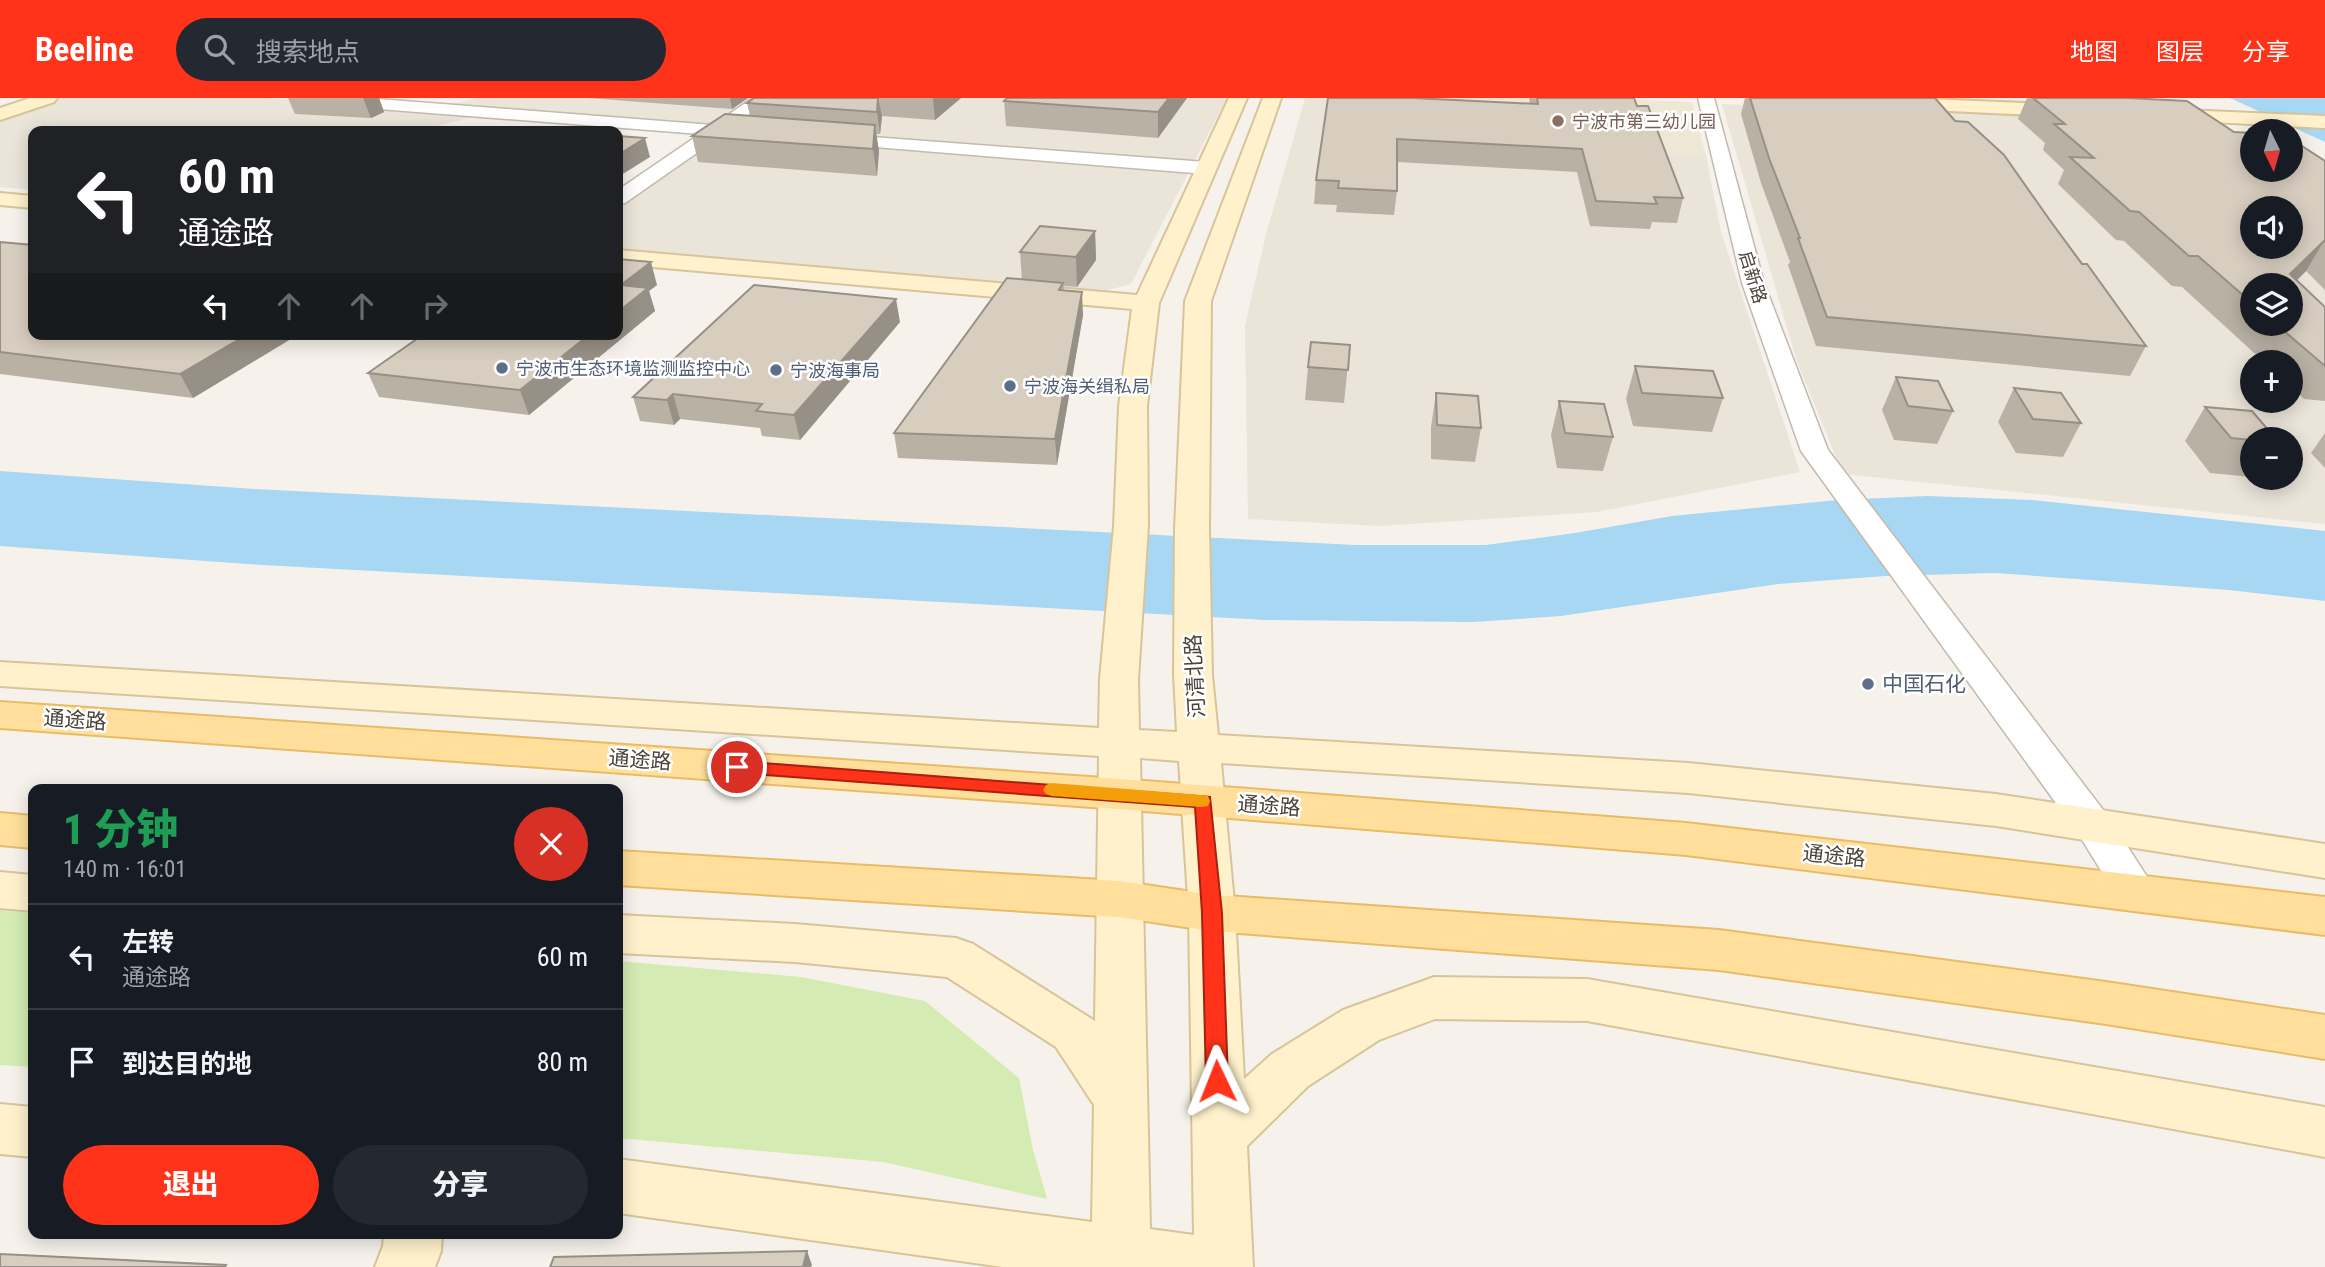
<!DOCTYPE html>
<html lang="zh">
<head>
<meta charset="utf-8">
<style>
	:root { --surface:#171b24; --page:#242831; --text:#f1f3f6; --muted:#9ea1a6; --line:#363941; --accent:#ff3319 }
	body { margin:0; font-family:"Roboto Condensed","Noto Sans SC",sans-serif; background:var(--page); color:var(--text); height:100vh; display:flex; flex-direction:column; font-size:26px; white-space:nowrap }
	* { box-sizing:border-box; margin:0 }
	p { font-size:23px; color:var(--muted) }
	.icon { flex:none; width:38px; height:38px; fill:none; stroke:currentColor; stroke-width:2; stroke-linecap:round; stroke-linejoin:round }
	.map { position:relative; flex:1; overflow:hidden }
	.details { position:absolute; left:28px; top:686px; width:595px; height:455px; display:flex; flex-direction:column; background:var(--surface); border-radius:14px; box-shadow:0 4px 18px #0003 }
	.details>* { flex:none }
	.guide { position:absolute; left:28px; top:28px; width:595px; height:214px; border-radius:14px; box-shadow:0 4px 18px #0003; background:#202124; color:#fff; overflow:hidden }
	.needle { width:46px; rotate:175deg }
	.buttons { position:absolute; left:2240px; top:21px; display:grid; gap:14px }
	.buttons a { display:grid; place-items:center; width:63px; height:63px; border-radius:50%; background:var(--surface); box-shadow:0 4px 18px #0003; font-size:35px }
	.pin { position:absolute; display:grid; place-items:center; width:60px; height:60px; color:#fff; margin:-30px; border:4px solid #fff; border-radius:50%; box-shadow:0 2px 7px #0007 }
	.me { position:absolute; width:77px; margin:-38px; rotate:358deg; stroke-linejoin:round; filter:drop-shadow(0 0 5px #0008) }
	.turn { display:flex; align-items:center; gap:24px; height:147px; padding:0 35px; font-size:32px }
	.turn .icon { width:91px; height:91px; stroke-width:2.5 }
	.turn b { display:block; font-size:49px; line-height:60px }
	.lanes { display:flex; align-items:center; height:66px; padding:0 35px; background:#0003; justify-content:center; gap:35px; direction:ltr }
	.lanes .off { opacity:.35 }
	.round { display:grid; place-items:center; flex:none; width:74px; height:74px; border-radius:37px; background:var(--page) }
	.overview { display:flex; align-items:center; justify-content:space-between; height:119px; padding:0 35px }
	h1 { font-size:42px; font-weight:800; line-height:52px; color:#1e9e55 }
	.button { display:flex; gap:14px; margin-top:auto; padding:14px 35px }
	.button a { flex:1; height:80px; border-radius:42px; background:var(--accent); color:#fff; font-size:28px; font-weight:800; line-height:80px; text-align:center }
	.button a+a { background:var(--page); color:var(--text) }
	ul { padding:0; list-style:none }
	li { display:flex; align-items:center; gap:21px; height:105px; padding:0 35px; border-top:2px solid var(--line) }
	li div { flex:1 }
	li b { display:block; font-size:26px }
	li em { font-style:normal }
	header { display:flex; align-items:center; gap:42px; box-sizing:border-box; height:98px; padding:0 35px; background:var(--accent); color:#fff }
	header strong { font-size:33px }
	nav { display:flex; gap:38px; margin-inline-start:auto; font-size:24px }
	.search { width:490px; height:63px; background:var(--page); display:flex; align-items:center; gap:18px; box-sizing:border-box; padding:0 24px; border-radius:38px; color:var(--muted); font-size:26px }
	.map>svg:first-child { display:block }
</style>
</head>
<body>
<header>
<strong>Beeline</strong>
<div class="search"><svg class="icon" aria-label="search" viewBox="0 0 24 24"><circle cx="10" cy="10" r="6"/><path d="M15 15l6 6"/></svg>搜索地点</div>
<nav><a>地图</a><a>图层</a><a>分享</a></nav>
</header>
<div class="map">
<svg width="2325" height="1169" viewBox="0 0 2325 1169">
	<rect width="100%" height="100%" fill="#f6f2eb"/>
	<!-- residential -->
	<g fill="#eae4d9" fill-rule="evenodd">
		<polygon points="57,0 267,0 429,13 476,0 1227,0 1131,186 1101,194 618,150 618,110 719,39 480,17 418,33 33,33 33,92 0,89 0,19"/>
		<polygon points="1305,0 1418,0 1421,41 1706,58 1721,134 1800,374 1597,414 1380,428 1248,421 1245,228 1266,136"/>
		<path d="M 1722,6 L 2190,25 L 2252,72 L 2291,72 L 2325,67 L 2325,426 L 1843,376 L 1797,264 ZM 2252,110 L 2291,110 L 2291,149 L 2252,149 ZM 2252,187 L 2291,187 L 2291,226 L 2252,226 ZM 2252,264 L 2291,264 L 2291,303 L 2252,303 ZM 2252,341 L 2291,341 L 2291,380 L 2252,380 Z"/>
	</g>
	<!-- education -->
	<polygon fill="#efe7d5" points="1418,0 1590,0 1692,4 1706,58 1420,41"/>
	<!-- green -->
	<g fill="#d4ebb3">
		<polygon points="0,812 33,815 33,969 0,967"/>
		<polygon points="618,863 801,879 925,903 1019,980 1033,1052 1047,1101 884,1064 618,1040"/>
	</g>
	<!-- water -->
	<g fill="#a7d7f3">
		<polygon points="2230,0 2325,0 2325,44"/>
		<polygon points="0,373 254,391 1356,447 1486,447 1575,435 1672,418 1838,402 1928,398 2032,402 2325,433 2325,503 2229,492 1995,475 1885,478 1778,486 1561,518 1473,524 1266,522 247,466 0,448"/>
	</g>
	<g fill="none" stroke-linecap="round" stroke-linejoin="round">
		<!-- street casing -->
		<g stroke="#c2baad" stroke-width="3">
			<g id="street">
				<polygon points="294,0 365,0 713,27 753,0 772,0 734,29 754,31 757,35 754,39 721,38 625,105 618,107 618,92 700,36 302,5"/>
				<polygon points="1698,0 1714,0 1764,185 1828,352 2107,717 2157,794 2151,805 2136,810 2121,805 2079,737 1801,353 1742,185"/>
				<polygon points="832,36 1206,64 1215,70 1206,76 826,45 823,41 826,37"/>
			</g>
		</g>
		<!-- secondary casing -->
		<g stroke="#d7c49a" stroke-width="4">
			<g id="secondary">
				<polygon points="30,0 57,0 54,4 0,22 0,10"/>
				<path d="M 1229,0 L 1247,0 L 1159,205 L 1147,308 L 1148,428 L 1138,581 L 1139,632 L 1177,634 L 1174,577 L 1175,431 L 1185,203 L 1263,0 L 1281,0 L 1211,203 L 1209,431 L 1212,577 L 1218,637 L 1688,665 L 1996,696 L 2325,746 L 2325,780 L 1996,728 L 1688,695 L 1221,665 L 1235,815 L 1244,981 L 1272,956 L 1343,912 L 1434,879 L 1587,881 L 2325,1009 L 2325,1059 L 1587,923 L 1435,921 L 1379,942 L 1308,988 L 1247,1048 L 1253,1169 L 1003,1169 L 618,1115 L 618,1061 L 1092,1124 L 1094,1007 L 1056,949 L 947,879 L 795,864 L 618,855 L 618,817 L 795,826 L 956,840 L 973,846 L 1095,923 L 1099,658 L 0,588 L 0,564 L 1099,630 L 1100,581 L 1114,428 L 1119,308 L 1132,211 L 618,166 L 618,152 L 1137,197 ZM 1140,660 L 1179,663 L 1189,815 L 1194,1137 L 1150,1131 Z"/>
				<polygon points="1773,0 1905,0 2073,7 2082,13 2073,19 1782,5"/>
				<polygon points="2161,11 2325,18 2325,30 2154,21 2152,17 2154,13"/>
				<polygon points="0,95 33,98 33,110 0,107"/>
				<polygon points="0,774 33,777 33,813 0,810"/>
				<polygon points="0,1006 33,1009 33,1059 0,1056"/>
				<polygon points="384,1136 442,1136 441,1153 435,1169 375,1169 383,1148"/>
			</g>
		</g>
		<!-- primary casing -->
		<g stroke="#e8bc67" stroke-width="4">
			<g id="primary">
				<polygon points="0,604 1119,681 1686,725 2325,799 2325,837 1686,757 1119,711 0,630"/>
				<polygon points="0,715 33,718 33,750 0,747"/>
				<polygon points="618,753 1119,783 1212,797 1719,832 2106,884 2325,917 2325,961 2106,926 1719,872 1212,833 1119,819 618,787"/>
			</g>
		</g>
		<!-- street -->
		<use href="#street" fill="#fff" fill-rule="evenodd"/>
		<!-- secondary -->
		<use href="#secondary" fill="#fff1cc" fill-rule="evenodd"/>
		<!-- primary -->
		<use href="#primary" fill="#ffdf9b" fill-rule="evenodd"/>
	</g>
	<!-- wall -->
	<g fill="#bab1a5" fill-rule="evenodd">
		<polygon points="288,0 379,0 384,14 371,20 295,16"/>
		<polygon points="588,0 748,0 732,11"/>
		<polygon points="754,0 961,0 935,22 882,18 880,36 876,36 879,53 877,78 698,64 692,38 750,18 747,5"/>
		<polygon points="1187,0 1158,40 1006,28 1004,3"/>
		<polygon points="1328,0 1530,6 1529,0 1634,0 1683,100 1677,125 1652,124 1650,131 1590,128 1577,74 1397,64 1397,93 1394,117 1336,114 1337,107 1314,106 1316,82"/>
		<polygon points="1745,0 1935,0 2049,121 2146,248 2130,278 1816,248 1788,167 1790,164 1761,85 1741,16"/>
		<path d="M 2027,0 L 2128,0 L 2325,63 L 2325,192 L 2306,173 L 2297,182 L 2325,209 L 2325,303 L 2304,301 L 2291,289 L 2291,264 L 2264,264 L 2182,189 L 2172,188 L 2124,143 L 2116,142 L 2058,86 L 2064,72 L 2043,52 L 2045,45 L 2018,21 ZM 2252,187 L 2291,226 L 2252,226 Z"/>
		<polygon points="1095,133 1096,162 1077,189 1064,188 1064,192 1083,217 1057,367 898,360 894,335 1022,182 1020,154"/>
		<polygon points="0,144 299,236 193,300 0,276"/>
		<polygon points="618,161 657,187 649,193 655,213 529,317 379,299 368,275 618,236"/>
		<polygon points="900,224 800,342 762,338 760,330 680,321 674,327 640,323 633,299"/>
		<polygon points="1350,247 1344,305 1305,302 1308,269"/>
		<polygon points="1635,268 1723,300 1712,334 1633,328 1626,301"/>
		<polygon points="1896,279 1953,313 1937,346 1894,342 1882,312"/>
		<polygon points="2014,290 2081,325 2063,359 2016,355 1998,324"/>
		<polygon points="1436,295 1481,330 1475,364 1431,361 1431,329"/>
		<polygon points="1559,303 1613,339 1603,373 1557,370 1551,337"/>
		<polygon points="2205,309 2252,341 2252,379 2210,375 2185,343"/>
		<polygon points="2325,335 2325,370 2311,355"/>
	</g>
	<!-- shaded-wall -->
	<g fill="#979086">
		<polygon points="363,0 379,0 384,14 371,20"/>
		<polygon points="730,0 748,0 732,11"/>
		<polygon points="878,0 882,18 880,36 877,14"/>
		<polygon points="933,0 961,0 935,22 933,1"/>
		<polygon points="1169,0 1187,0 1158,40 1158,14"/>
		<polygon points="875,27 879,53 877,78 873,51"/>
		<polygon points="645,40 650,59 618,79 618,57"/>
		<polygon points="1095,133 1096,162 1077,189 1076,159"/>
		<polygon points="2324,143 2306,173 2291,188 2290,176"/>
		<polygon points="651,164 657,187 649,193 655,213 529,317 520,292 590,236 618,236 618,214 621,187"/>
		<polygon points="1082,194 1083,217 1057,367 1055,341"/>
		<polygon points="896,201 900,224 800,342 794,317"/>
		<polygon points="248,236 299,236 193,300 180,276"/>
		<polygon points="673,296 680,321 674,327 667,302"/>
		<polygon points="807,1153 812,1167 811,1169 803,1169"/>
	</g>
	<!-- building -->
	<g fill="#d8cec0" stroke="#979086" stroke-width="2" fill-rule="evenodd">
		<polygon points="754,0 878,0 877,14 747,5"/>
		<polygon points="1007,0 1169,0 1158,14 1004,3"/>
		<polygon points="1328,0 1413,0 1538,6 1537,0 1634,0 1637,8 1648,8 1683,100 1654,99 1657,106 1596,103 1582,51 1397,41 1397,93 1338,90 1339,83 1316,82"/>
		<polygon points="1750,0 1935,0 1955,23 1968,24 2004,57 2049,121 2082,166 2087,166 2146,248 1827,219 1798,140 1800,140 1769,60"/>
		<path d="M 2033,0 L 2128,0 L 2187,3 L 2234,34 L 2252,35 L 2252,72 L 2291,72 L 2291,41 L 2325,63 L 2325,144 L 2324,143 L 2290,176 L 2325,209 L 2325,268 L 2276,226 L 2291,226 L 2291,187 L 2252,187 L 2252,205 L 2198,158 L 2189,158 L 2139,114 L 2130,113 L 2070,59 L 2094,60 L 2054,26 L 2065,26 ZM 2252,110 L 2291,110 L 2291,149 L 2252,149 Z"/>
		<polygon points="725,16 875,27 873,51 692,38"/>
		<polygon points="618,38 645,40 618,57"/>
		<polygon points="1040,128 1095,133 1076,159 1020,154"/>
		<polygon points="0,144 33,147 33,236 248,236 180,276 0,254"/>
		<polygon points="618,161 651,164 621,187 648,190 618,214"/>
		<polygon points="1007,180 1063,185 1059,192 1082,194 1055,341 894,335"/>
		<polygon points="754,187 896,201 794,317 756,313 762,306 673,296 667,302 633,299"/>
		<polygon points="424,236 590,236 520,292 368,275"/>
		<polygon points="1311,244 1350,247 1348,272 1308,269"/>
		<polygon points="1635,268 1713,273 1723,300 1642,295"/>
		<polygon points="1896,279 1938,283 1953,313 1908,308"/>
		<polygon points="2014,290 2061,295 2081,325 2033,321"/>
		<polygon points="1436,295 1478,298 1481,330 1437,327"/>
		<polygon points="1559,303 1604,306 1613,339 1565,335"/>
		<polygon points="2205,309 2252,313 2276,341 2252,341 2252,342 2231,340"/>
		<polygon points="807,1153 803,1169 550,1169 554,1159"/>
		<polygon points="0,1156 226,1167 225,1169 0,1169"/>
	</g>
	<!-- route -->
	<polygon fill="#ff3319" stroke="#a62110" stroke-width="2" points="737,663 1210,699 1222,815 1228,983 1225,990 1217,993 1210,990 1206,983 1202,815 1195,709 737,675 728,669"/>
	<!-- slow -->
	<polygon fill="#f59e0b" points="1052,685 1201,697 1208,698 1210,703 1208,708 1201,709 1052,698 1046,696 1043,692 1046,687"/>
	<!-- markers -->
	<circle fill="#8d6e63" stroke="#fff" stroke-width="2.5" cx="1558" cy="23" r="7"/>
	<g fill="#5c6f8a" stroke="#fff" stroke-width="2.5">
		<circle cx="502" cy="270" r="7"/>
		<circle cx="776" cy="272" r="7"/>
		<circle cx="1010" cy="288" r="7"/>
		<circle cx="1868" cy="586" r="7"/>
	</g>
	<g text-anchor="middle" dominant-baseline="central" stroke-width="5" stroke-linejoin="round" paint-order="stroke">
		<!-- far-education labels -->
		<g font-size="18" fill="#785e54" stroke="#fff" text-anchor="start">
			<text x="1572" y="23">宁波市第三幼儿园</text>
		</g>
		<!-- far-street labels -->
		<g font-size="18" fill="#4b4338" stroke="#fff">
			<text transform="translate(1753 179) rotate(73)">启新路</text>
		</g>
		<!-- far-service labels -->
		<g font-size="18" fill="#4e5e75" stroke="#fff" text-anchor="start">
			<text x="516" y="270">宁波市生态环境监测监控中心</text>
			<text x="790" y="272">宁波海事局</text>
			<text x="1024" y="288">宁波海关缉私局</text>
		</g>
		<!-- street labels -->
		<g font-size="21" fill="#4b4338" stroke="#fff">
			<text transform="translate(1195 578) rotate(-93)">河清北路</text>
			<text transform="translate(75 622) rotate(4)">通途路</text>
			<text transform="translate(640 662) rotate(4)">通途路</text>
			<text transform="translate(1269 708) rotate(4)">通途路</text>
			<text transform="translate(1834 758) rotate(6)">通途路</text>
		</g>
		<!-- service labels -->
		<g font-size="21" fill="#4e5e75" stroke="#fff" text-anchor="start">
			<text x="1882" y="586">中国石化</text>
		</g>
	</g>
</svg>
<div class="buttons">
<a><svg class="needle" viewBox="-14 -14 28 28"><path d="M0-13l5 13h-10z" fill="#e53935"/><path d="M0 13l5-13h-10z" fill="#9ea1a6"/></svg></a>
<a><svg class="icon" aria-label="sound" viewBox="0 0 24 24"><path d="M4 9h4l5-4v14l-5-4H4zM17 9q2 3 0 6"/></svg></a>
<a><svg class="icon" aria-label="layers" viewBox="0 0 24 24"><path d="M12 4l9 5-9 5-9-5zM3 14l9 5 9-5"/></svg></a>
<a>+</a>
<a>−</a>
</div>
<div class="pin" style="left:737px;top:669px;background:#d93025"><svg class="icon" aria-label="arrive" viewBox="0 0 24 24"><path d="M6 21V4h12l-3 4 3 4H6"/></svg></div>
<svg class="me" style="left:1217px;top:983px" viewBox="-20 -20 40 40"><path d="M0-17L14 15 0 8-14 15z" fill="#ff3319" stroke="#fff" stroke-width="4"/></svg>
<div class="guide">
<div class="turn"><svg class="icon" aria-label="left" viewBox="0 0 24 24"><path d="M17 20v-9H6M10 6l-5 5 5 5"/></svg><div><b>60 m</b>通途路</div></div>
<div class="lanes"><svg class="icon" aria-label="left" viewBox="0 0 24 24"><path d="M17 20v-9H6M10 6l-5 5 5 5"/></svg><svg class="icon off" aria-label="ahead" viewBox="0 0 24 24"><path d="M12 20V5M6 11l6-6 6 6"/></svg><svg class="icon off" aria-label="ahead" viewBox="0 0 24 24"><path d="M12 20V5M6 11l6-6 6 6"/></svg><svg class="icon off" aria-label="right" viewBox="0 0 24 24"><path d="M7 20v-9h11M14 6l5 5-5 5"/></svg></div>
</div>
<section class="details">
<div class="overview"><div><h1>1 分钟</h1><p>140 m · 16:01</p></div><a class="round" style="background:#d93025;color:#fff"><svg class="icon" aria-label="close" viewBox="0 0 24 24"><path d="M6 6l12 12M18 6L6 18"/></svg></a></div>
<ul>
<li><svg class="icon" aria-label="left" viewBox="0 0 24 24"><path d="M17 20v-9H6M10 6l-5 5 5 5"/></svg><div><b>左转</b><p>通途路</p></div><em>60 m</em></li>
<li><svg class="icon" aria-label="arrive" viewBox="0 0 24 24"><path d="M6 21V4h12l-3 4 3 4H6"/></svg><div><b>到达目的地</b></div><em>80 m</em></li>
</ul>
<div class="button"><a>退出</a><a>分享</a></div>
</section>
</div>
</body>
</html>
